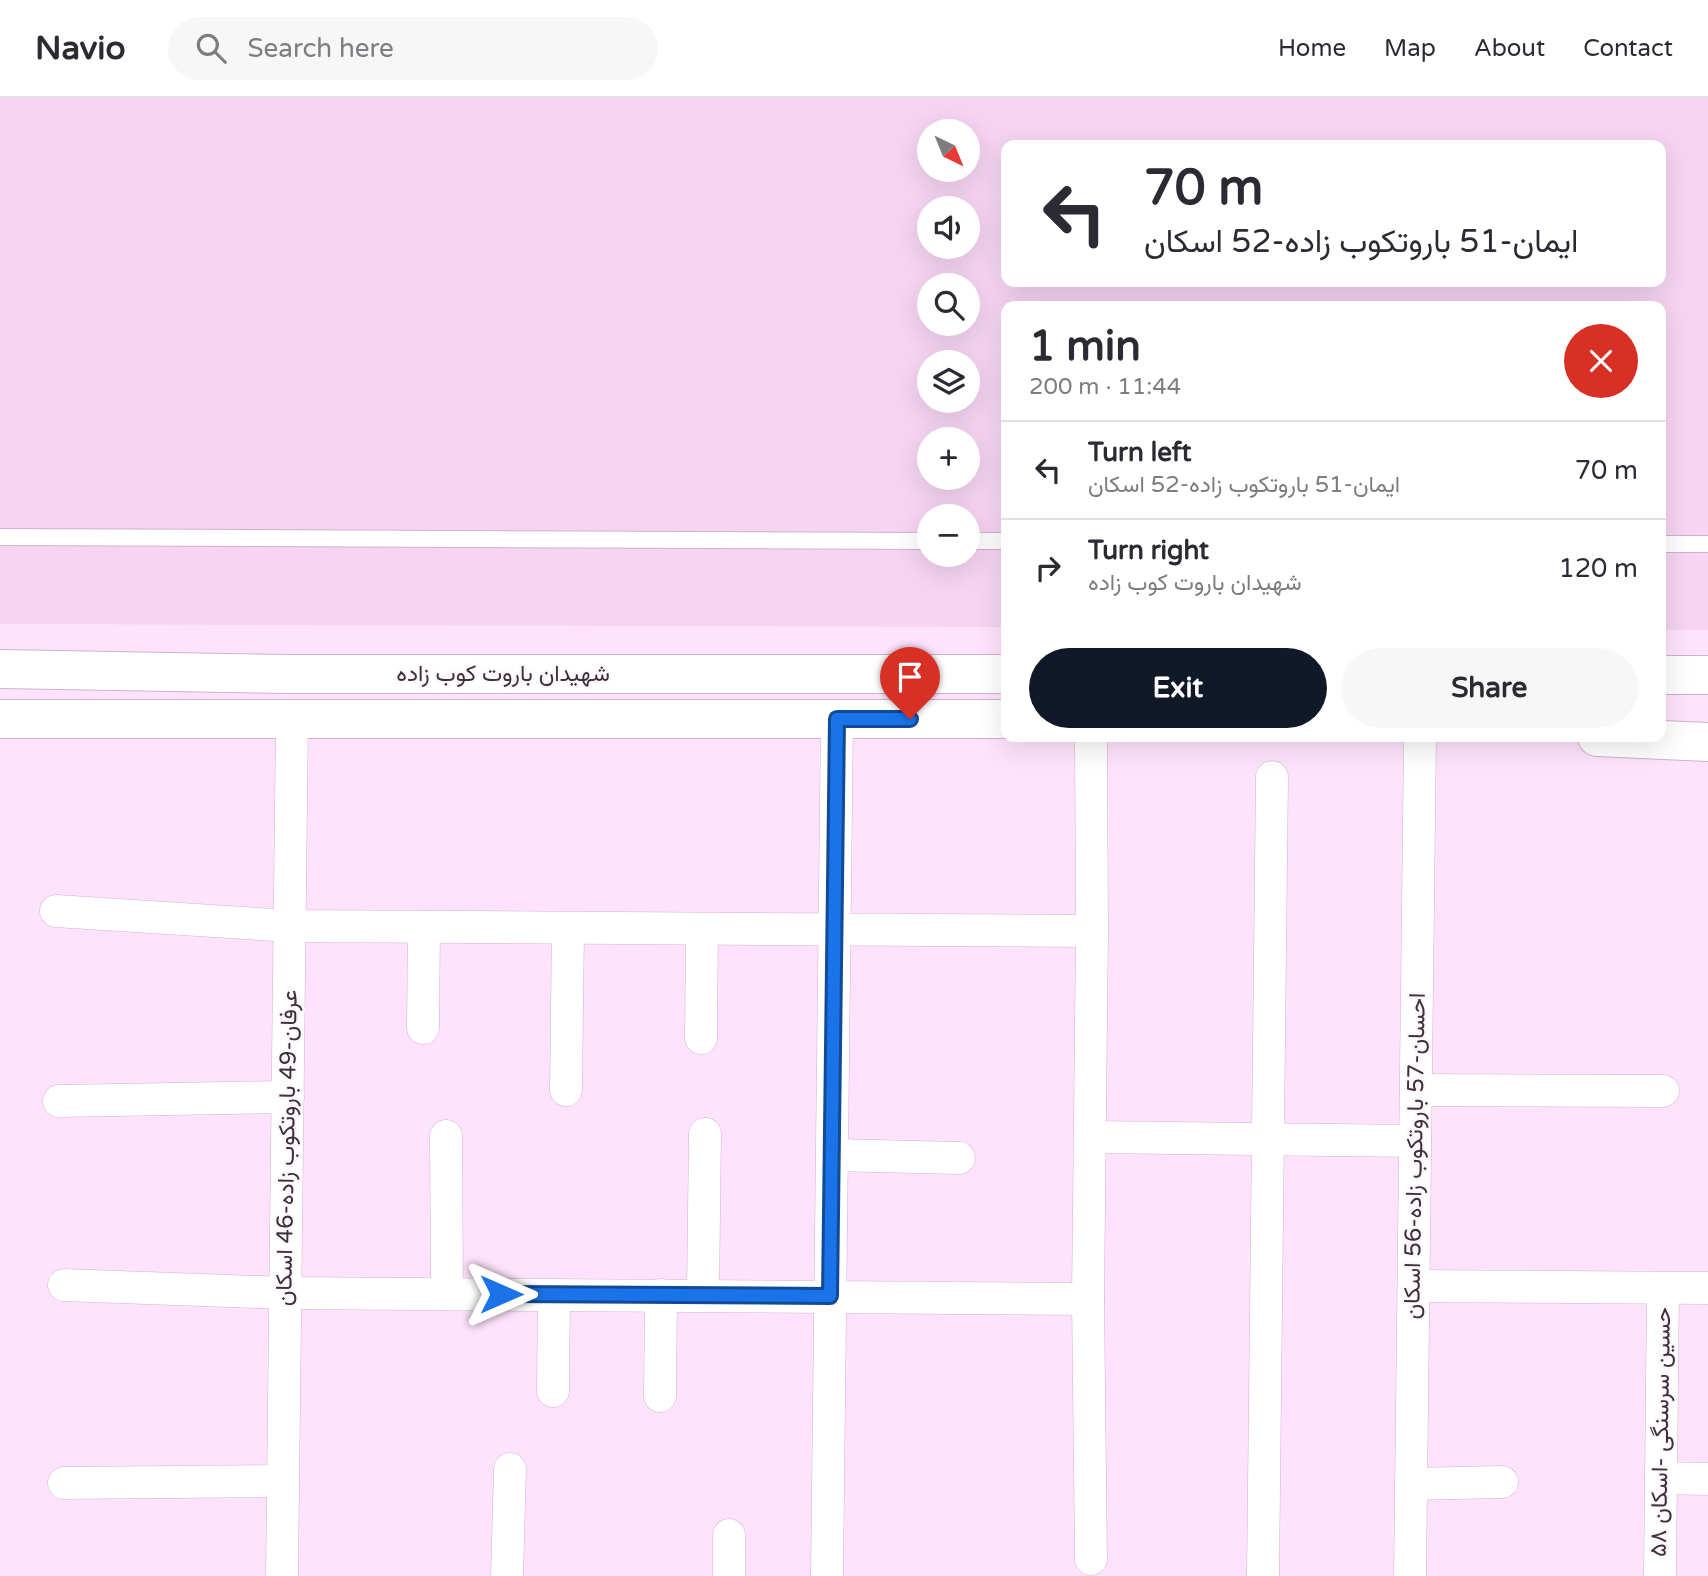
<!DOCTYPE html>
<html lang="en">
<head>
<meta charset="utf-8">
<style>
	:root { --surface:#fff; --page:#f7f7f7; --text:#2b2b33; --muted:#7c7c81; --line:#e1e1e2; --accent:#111827 }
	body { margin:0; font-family:"Varela Round",Vazirmatn,sans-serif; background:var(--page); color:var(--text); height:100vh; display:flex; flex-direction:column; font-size:26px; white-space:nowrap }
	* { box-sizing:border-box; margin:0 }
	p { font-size:23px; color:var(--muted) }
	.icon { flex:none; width:38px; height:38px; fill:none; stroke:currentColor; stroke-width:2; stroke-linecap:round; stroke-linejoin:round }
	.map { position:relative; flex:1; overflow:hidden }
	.side { position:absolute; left:1001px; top:203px; width:665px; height:441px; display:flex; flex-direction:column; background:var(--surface); border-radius:14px; box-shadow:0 7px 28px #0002 }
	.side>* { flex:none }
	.hud { position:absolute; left:1001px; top:42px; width:665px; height:147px; border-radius:14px; box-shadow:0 7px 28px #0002; background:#fff; color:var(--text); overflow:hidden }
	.needle { width:46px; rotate:137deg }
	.tools { position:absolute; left:917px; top:21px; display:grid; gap:14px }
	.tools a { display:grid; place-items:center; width:63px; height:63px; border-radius:50%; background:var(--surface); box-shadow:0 7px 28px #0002; font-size:35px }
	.pin { position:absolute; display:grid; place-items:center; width:60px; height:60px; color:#fff; margin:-72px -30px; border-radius:50% 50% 50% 0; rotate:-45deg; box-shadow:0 0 7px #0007 }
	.pin .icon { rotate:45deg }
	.me { position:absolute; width:77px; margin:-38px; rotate:90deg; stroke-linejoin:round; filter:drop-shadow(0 0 5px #0008) }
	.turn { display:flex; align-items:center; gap:24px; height:147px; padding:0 28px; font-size:32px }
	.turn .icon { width:91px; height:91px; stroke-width:2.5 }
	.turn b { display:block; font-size:49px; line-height:60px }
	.round { display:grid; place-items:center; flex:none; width:74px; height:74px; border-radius:37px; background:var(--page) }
	.headline { display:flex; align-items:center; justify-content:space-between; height:119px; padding:0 28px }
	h1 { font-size:42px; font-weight:700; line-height:52px }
	.button { display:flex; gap:14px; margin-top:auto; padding:14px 28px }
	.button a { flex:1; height:80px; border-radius:42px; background:var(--accent); color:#fff; font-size:28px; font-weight:700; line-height:80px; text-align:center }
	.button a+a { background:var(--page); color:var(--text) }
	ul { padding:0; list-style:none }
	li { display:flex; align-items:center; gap:21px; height:98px; padding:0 28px; border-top:2px solid var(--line) }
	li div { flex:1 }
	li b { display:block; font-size:26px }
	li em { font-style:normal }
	header { display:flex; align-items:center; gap:42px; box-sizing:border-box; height:98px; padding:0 35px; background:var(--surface); border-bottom:2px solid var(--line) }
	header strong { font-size:33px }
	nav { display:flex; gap:38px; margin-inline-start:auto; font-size:24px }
	.search { width:490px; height:63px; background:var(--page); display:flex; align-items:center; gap:18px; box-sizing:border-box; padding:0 24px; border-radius:38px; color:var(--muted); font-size:26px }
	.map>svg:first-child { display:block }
</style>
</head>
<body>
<header>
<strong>Navio</strong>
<div class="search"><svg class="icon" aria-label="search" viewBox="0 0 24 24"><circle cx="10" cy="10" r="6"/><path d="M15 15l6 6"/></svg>Search here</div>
<nav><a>Home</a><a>Map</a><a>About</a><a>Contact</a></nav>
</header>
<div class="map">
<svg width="1708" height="1478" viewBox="0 0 1708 1478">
	<rect width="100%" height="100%" fill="#ffe3fc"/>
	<!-- built -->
	<path fill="#f6d4f2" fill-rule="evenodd" d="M 0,0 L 1708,0 L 1708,532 L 1661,532 L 1661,208 L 1006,208 L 1006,529 L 0,526 ZM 929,33 L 968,33 L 968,72 L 929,72 ZM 1006,47 L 1661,47 L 1661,184 L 1006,184 ZM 929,110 L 968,110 L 968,149 L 929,149 ZM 929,187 L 968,187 L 968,226 L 929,226 ZM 929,264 L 968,264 L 968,303 L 929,303 ZM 929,341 L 968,341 L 968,380 L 929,380 ZM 929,418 L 968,418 L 968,457 L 929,457 Z"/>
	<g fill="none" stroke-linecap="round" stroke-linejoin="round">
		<!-- lane casing -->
		<g stroke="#ceb3cb" stroke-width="18">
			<g id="lane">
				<polyline points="0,439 929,443"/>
				<polyline points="968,443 1006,443"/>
				<polyline points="1661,446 1708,446"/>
			</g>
		</g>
		<!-- street casing -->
		<g stroke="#ceb3cb" stroke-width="33">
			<g id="street">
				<polyline points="56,813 290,828 1092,833"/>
				<polyline points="423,930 424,829"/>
				<polyline points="701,940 702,831"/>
				<polyline points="566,992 568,830"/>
				<polyline points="1416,992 1663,993"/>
				<polyline points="59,1003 288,999"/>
				<polyline points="446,1038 447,1196"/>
				<polyline points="1091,1039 1415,1043"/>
				<polyline points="832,1057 959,1060"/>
				<polyline points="64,1187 286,1195 1088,1201 1091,1461"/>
				<polyline points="1414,1188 1708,1190"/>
				<polyline points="703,1197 705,1036"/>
				<polyline points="1088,1201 1092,833 1091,639"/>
				<polyline points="553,1293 554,1197"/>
				<polyline points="660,1298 661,1197"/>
				<polyline points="1661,1380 1708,1381"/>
				<polyline points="64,1385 283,1383"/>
				<polyline points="1411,1386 1502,1384"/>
				<polyline points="282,1478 292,621"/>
				<polyline points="507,1478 510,1371"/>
				<polyline points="729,1478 729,1437"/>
				<polyline points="827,1478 837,620"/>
				<polyline points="1263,1478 1272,679"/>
				<polyline points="1410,1478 1420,639"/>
				<polyline points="1660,1478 1663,1190"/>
			</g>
		</g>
		<!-- secondary casing -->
		<g stroke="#ceb3cb" stroke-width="40">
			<g id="secondary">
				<polyline points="0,571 290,576 1006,576"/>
				<polyline points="1661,577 1708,577"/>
				<polyline points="0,621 1006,621"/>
				<polyline points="1597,639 1708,644"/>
			</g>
		</g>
		<!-- lane -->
		<use href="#lane" stroke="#fff" stroke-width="16"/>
		<!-- street -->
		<use href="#street" stroke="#fff" stroke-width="32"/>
		<!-- secondary -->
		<use href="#secondary" stroke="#fff" stroke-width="38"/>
	</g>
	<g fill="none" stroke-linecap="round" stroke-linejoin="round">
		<!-- route casing -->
		<g stroke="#114b97" stroke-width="18">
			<polyline id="route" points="501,1196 830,1198 837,621 910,621"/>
		</g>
		<!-- route -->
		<use href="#route" stroke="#1a73e8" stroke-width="12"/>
	</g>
	<g text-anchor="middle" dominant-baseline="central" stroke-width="5" stroke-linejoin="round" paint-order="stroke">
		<!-- street labels -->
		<g font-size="23" fill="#3b313a" stroke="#fef8fd">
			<text x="503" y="576">شهیدان باروت کوب زاده</text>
			<text transform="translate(287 1050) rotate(-89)">عرفان-49 باروتکوب زاده-46 اسکان</text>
			<text transform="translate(1415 1058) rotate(-89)">احسان-57 باروتکوب زاده-56 اسکان</text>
			<text transform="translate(1661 1334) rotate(-89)">حسین سرسنگی -اسکان ۵۸</text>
		</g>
	</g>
</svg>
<div class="tools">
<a><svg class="needle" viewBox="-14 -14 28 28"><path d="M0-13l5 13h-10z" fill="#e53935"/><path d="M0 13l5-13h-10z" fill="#7c7c81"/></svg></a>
<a><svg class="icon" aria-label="sound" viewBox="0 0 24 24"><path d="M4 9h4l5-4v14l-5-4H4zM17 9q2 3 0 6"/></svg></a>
<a><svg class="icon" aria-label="search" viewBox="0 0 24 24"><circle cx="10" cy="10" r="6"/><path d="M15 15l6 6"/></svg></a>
<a><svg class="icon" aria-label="layers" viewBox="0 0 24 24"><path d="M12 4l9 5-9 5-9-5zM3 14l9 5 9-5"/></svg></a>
<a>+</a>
<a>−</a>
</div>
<div class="pin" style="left:910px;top:621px;background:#d93025"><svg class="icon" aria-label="arrive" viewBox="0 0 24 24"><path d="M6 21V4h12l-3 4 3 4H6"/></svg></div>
<svg class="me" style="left:501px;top:1196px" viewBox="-20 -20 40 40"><path d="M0-17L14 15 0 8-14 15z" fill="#1a73e8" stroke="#fff" stroke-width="4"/></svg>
<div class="hud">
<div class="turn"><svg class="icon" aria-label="left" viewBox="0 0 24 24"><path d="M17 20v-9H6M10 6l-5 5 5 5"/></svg><div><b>70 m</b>ایمان-51 باروتکوب زاده-52 اسکان</div></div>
</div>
<section class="side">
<div class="headline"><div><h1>1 min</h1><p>200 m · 11:44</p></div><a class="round" style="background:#d93025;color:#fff"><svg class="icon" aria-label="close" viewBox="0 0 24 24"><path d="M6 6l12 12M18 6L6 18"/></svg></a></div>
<ul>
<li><svg class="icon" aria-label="left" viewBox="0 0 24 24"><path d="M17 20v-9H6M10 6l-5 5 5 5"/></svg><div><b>Turn left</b><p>ایمان-51 باروتکوب زاده-52 اسکان</p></div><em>70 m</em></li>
<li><svg class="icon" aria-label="right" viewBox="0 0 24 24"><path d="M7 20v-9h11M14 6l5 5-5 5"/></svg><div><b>Turn right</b><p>شهیدان باروت کوب زاده</p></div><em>120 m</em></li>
</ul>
<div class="button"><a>Exit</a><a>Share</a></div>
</section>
</div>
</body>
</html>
